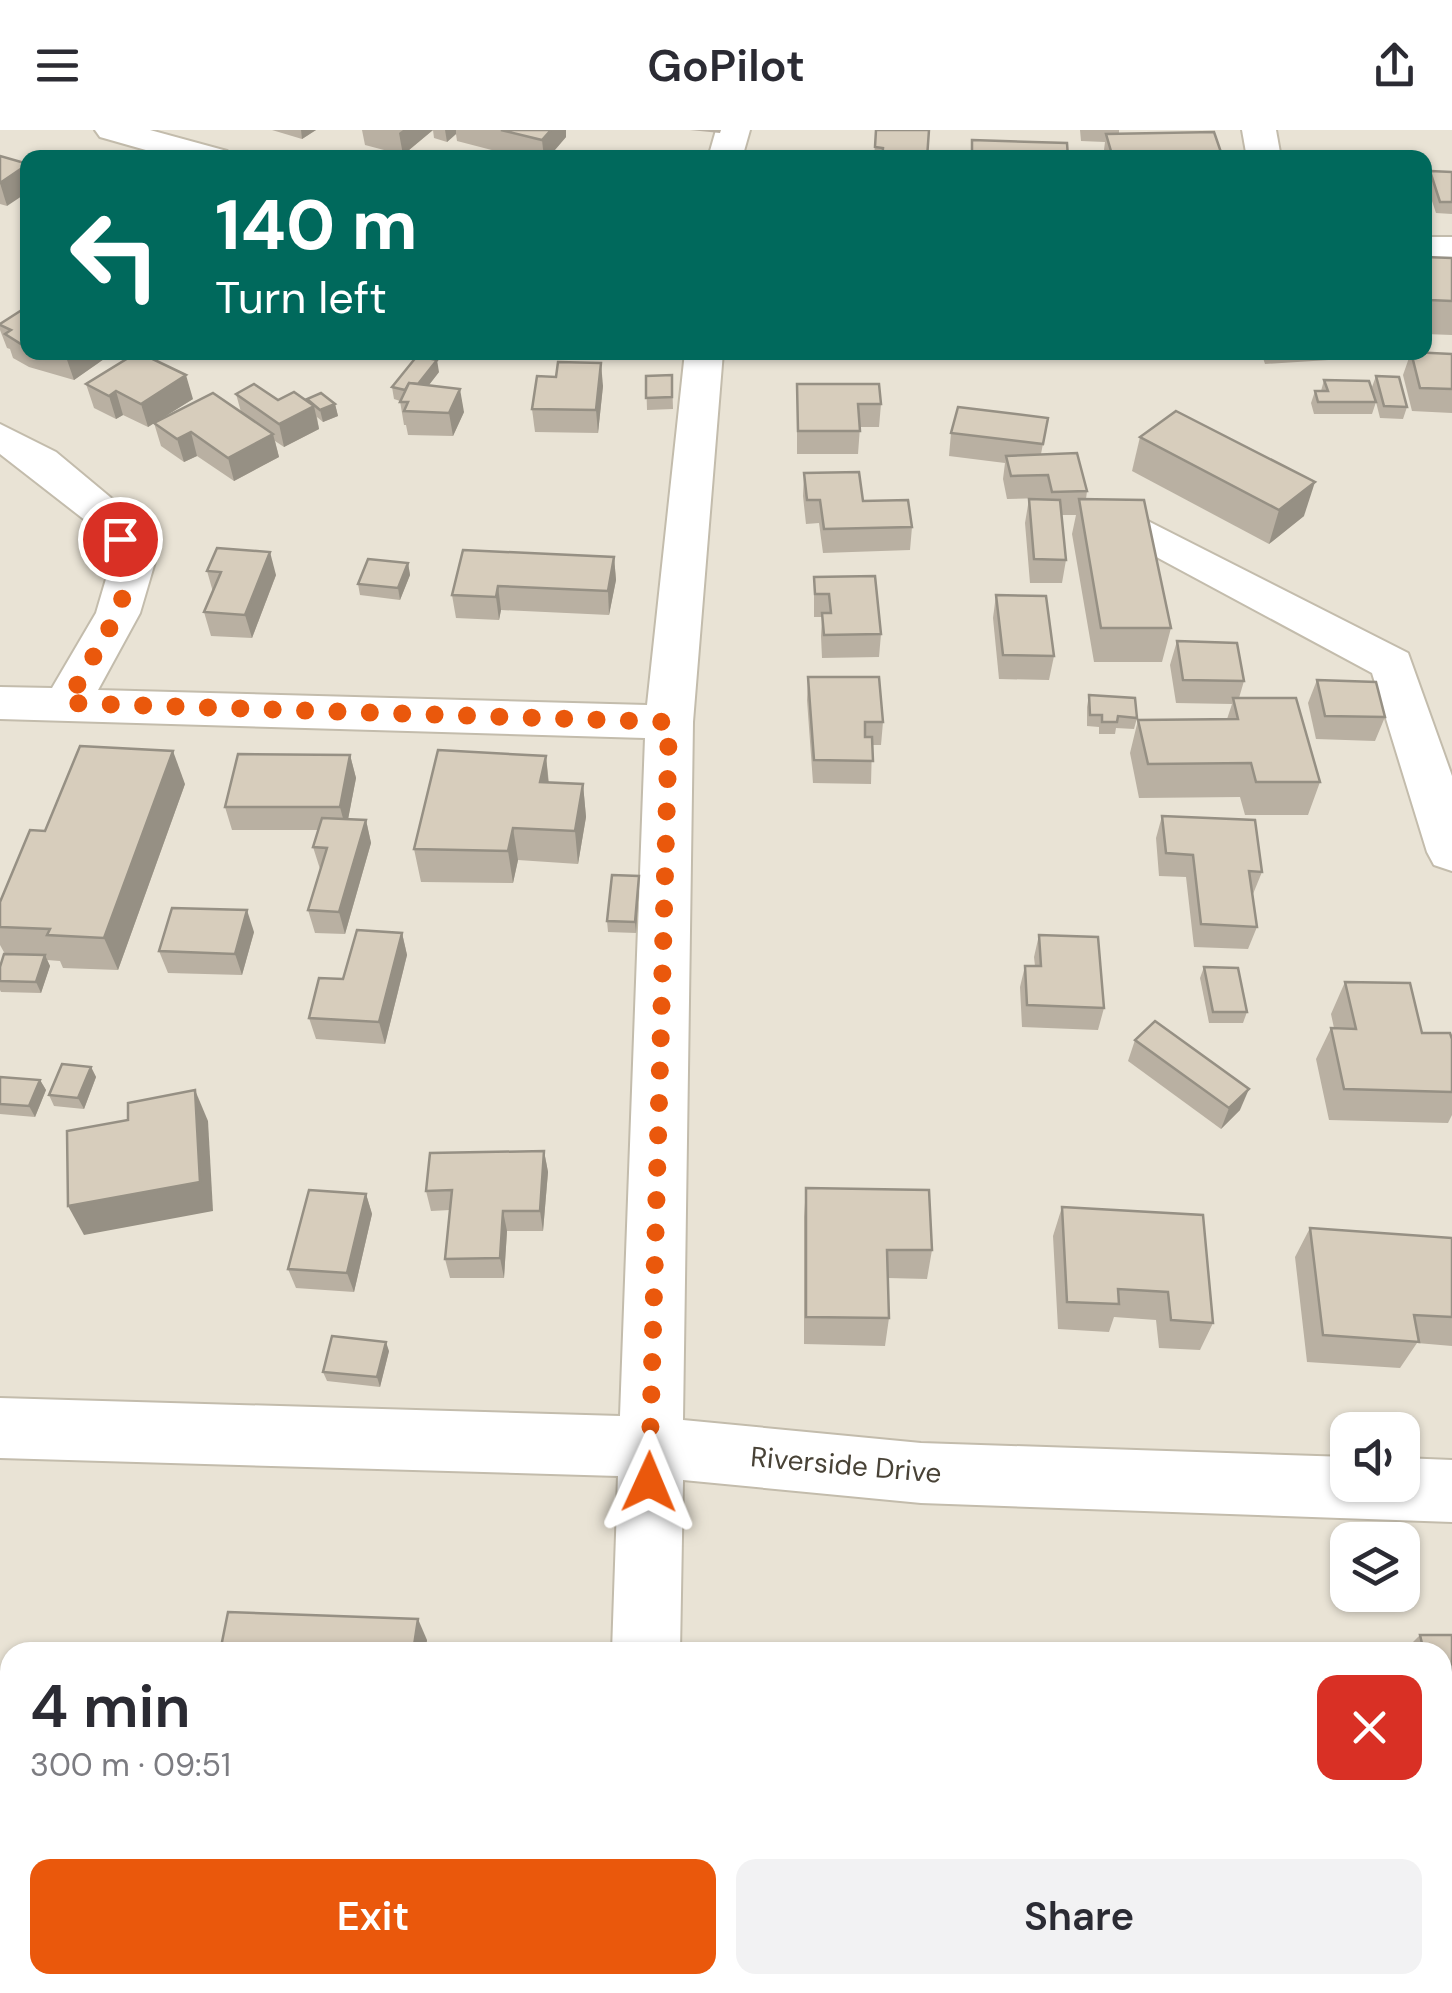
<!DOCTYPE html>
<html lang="en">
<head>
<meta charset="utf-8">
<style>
	:root { --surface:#fff; --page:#f2f2f3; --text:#2b2b33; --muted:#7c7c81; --accent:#ea580c }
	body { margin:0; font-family:"DM Sans",sans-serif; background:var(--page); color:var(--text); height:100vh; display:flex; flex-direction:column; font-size:38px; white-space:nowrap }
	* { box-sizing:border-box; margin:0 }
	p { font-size:32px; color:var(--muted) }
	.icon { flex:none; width:55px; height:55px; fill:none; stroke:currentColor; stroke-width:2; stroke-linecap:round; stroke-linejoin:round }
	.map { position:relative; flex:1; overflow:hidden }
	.side { position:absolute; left:0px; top:1512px; width:1452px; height:352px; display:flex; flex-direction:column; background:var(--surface); border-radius:30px 30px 0 0; box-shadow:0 2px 8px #0004 }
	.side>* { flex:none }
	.top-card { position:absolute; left:20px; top:20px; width:1412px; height:210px; border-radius:20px; box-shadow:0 2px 8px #0004; background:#00695c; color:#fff; overflow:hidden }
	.controls { position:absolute; left:1330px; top:1282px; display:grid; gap:20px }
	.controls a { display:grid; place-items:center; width:90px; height:90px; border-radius:20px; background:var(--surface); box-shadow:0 2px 8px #0004; font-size:50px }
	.pin { position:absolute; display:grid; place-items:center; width:85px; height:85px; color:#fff; margin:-42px; border:5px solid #fff; border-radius:50%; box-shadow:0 2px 10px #0007 }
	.me { position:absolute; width:110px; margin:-55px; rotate:1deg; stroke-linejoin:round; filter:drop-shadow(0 0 8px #0008) }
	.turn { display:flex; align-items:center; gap:35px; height:210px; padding:0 30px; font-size:45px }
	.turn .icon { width:130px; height:130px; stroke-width:2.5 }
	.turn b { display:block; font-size:70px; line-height:85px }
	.round { display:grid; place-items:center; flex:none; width:105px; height:105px; border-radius:20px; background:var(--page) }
	.headline { display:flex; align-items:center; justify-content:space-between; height:170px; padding:0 30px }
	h1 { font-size:60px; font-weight:600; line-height:75px }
	.action { display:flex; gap:20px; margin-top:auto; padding:20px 30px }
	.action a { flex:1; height:115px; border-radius:20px; background:var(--accent); color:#fff; font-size:40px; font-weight:600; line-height:115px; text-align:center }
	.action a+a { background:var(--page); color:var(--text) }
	header { display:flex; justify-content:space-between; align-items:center; height:130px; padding:0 30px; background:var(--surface); font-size:45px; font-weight:600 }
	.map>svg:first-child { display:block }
</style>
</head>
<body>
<header><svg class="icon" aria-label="menu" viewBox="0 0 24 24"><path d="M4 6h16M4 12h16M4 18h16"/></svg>GoPilot<svg class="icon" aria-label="share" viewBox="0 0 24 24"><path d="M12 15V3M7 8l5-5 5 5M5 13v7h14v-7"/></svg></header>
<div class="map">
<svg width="1452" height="1863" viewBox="0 0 1452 1863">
	<rect width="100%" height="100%" fill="#f4f1e7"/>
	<!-- residential -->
	<path fill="#e9e3d5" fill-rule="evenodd" d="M 0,0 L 1452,0 L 1452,1863 L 0,1863 ZM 28,28 L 1425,28 L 1425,222 L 28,222 ZM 1348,1300 L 1402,1300 L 1402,1355 L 1348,1355 ZM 1348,1410 L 1402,1410 L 1402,1465 L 1348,1465 ZM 10,1522 L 1442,1522 L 1442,1855 L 10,1855 Z"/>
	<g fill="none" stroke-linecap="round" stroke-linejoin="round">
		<!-- minor casing -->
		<g stroke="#c3bcac" stroke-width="4">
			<g id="minor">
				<polygon points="95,0 150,0 227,21 232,28 174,28 100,7"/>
				<polygon points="716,0 750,0 742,28 708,28"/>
				<polygon points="1242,0 1276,0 1281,28 1247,28"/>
				<rect x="1425" y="107" width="27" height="22"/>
				<polygon points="685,222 723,222 693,592 683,1290 921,1313 1348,1327 1348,1355 1402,1355 1402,1328 1452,1330 1452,1392 921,1373 683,1350 680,1522 612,1522 618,1346 0,1328 0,1268 620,1286 645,608 0,589 0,557 52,558 96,483 111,432 90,394 0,324 0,294 56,322 122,377 155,432 140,483 98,560 647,575"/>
				<polygon points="1138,386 1408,523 1452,646 1452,741 1434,735 1427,722 1372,543 1123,409 1117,399 1123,389"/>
				<rect x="600" y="1855" width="76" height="8"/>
			</g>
		</g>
		<!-- minor -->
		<use href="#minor" fill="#fff" fill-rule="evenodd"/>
	</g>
	<!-- wall -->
	<g fill="#b9b0a2">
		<polygon points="272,0 316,0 302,9"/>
		<polygon points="362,0 565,0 566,7 548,28 523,28 457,11 456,4 447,12 434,8 433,0 403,25 365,15"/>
		<polygon points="690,0 721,0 720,3"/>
		<polygon points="876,0 927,28 874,28"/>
		<polygon points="1080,0 1119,0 1119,3 1223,28 1103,28 1105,12 1081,11"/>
		<polygon points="0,26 7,76 0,74"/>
		<polygon points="1430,41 1452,42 1452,84 1436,83 1426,53"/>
		<polygon points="1425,127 1452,128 1452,205 1425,204"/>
		<polygon points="28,176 28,222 114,222 74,250 29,237 13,228 10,219 7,218 0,200 0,194"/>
		<polygon points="1126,222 1240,222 1239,229 1127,229"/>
		<polygon points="1261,222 1362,222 1360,228 1265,234"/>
		<polygon points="1411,222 1452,224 1452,283 1412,281 1403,245"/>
		<polygon points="439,242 429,255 464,282 453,306 408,305 406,295 404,295 400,271 394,269 392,257"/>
		<polygon points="672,245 673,279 647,280 646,246"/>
		<polygon points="1376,246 1407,277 1403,289 1380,288 1376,272 1372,284 1314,284 1311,273 1315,261 1321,261 1324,250 1376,272 1372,257"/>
		<polygon points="86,254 193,269 156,292 241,282 236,264 278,270 335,274 338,286 323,292 317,287 319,299 284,317 275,311 279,327 234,351 197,326 184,332 161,316 154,293 148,297 123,285 116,289 94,278"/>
		<polygon points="797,254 881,274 879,297 860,297 858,324 797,324"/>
		<polygon points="603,256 598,303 535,302 532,279"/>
		<polygon points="1048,288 1041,324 1087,361 1086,369 1171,498 1162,532 1094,532 1072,404 1076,385 1061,385 1066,430 1062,453 1030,453 1025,393 1029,369 1044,368 1007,369 1003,349 1005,333 949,326 951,303"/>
		<polygon points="1140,307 1304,386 1269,414 1132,341"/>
		<polygon points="804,343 912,397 910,420 823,423 819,393 806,394 803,366"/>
		<polygon points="614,427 616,450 609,485 501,480 499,490 456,488 452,465"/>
		<polygon points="408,433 410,445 400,470 360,465 358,454"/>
		<polygon points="207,441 276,445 252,508 211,506 204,482 213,462"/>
		<polygon points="814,447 881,504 879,527 822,528 821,506 822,487 814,487"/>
		<polygon points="996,465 1054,526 1049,550 999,549 993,488"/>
		<polygon points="1177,511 1244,551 1239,568 1320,652 1308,685 1245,685 1240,667 1139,668 1130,623 1138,590 1227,589 1232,574 1176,573 1170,535"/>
		<polygon points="808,547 883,592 881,615 872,615 871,654 813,653 807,570"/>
		<polygon points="1317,550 1385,587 1375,611 1316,609 1308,573"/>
		<polygon points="1089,565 1137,588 1134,599 1116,598 1115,604 1099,604 1099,597 1087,596 1087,577"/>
		<polygon points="350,625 356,648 348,689 366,690 371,713 345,804 315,803 308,780 320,739 313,717 318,700 232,700 225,677"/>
		<polygon points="546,626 549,653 583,654 586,687 578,734 518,730 513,753 421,752 414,719"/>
		<polygon points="185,654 118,840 63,838 60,831 47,830 50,836 41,863 1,862 0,860 0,837 5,824 0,815 0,772 45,701"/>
		<polygon points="1162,686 1262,742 1253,764 1252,764 1257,797 1248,819 1194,817 1186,747 1159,746 1156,708"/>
		<polygon points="639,757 636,803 608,802 607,791"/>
		<polygon points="254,802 242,845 168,843 159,821"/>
		<polygon points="402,803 407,825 385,914 316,909 309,888"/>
		<polygon points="1039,805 1104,878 1098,900 1022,897 1020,857 1025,836 1035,836 1034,827"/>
		<polygon points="1204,837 1247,882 1243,893 1209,893 1200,848"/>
		<polygon points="1345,852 1422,903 1452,909 1452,985 1448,993 1329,990 1316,929 1331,898 1334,898 1331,884"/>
		<polygon points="1135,910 1240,980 1221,999 1128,931"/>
		<polygon points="91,937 96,947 84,979 54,976 49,965"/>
		<polygon points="0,947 40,950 46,960 35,987 0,984"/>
		<polygon points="544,1021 548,1042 543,1101 507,1101 504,1148 450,1148 445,1129 450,1080 431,1081 426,1061"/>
		<polygon points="806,1058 932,1120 927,1149 888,1148 889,1188 885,1216 804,1214 804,1087"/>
		<polygon points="366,1064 372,1084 354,1162 296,1158 288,1139"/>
		<polygon points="1062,1077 1213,1193 1200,1220 1159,1218 1156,1190 1114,1187 1109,1202 1058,1199 1053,1106"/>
		<polygon points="1310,1098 1452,1108 1452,1216 1417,1213 1400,1238 1307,1232 1295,1127"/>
		<polygon points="389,1221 380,1257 327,1251 323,1242"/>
		<polygon points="1420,1505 1452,1505 1452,1766 1442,1722 1442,1522 1403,1522"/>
	</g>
	<!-- shaded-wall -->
	<g fill="#969084">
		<polygon points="301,0 316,0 302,9"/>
		<polygon points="403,0 433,0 403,25 399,3"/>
		<polygon points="445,0 456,0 456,4 447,12"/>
		<polygon points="551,0 566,0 566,7 548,28 544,28 542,10"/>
		<polygon points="28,34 28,62 7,76 0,53"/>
		<polygon points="72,222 114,222 74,250 66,227"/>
		<polygon points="437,230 439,242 414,274 412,262"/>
		<polygon points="601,233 603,256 598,303 596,280"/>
		<polygon points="186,245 193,269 148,297 141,274"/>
		<polygon points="460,259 464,282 453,306 449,283"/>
		<polygon points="116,261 123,285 116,289 109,266"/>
		<polygon points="335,274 338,286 323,292 320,280"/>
		<polygon points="314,276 319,299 284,317 279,294"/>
		<polygon points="191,302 197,326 184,332 177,309"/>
		<polygon points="273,304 279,327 234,351 228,328"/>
		<polygon points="1315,352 1304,386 1269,414 1279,380"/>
		<polygon points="270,422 276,445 252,508 245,485"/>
		<polygon points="614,427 616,450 609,485 608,461"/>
		<polygon points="408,433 410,445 400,470 398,458"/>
		<polygon points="498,456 501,480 499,490 496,467"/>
		<polygon points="173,621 185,654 118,840 104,808"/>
		<polygon points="350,625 356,648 346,700 340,677"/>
		<polygon points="546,626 549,659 540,652"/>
		<polygon points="583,654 586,687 578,734 575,701"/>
		<polygon points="366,690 371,713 345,804 339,782"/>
		<polygon points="513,698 518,730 513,753 508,721"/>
		<polygon points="639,746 639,757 636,803 635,792"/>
		<polygon points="247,780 254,802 242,845 235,824"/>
		<polygon points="402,803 407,825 385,914 379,892"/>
		<polygon points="45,825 50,836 41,863 36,852"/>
		<polygon points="91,937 96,947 84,979 78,968"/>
		<polygon points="40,950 46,960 35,987 29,976"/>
		<polygon points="1249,959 1240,980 1221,999 1229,978"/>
		<polygon points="195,960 208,991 213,1081 84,1105 68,1076"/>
		<polygon points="544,1021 548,1042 543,1101 540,1081"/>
		<polygon points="366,1064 372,1084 354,1162 347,1143"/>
		<polygon points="503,1081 507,1101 504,1148 500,1128"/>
		<polygon points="386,1212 389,1221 380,1257 377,1247"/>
		<polygon points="418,1489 427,1510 426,1522 413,1522"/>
		<polygon points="264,1855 276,1855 274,1863 263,1863"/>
	</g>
	<!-- building -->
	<g fill="#d7cdbc" stroke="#969084" stroke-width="2.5">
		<polygon points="501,0 551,0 542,10"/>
		<polygon points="876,0 929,0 927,28 882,28 883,18 875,17"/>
		<polygon points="1214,2 1223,28 1113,28 1106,4"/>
		<polygon points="972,10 1067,13 1068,28 972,28"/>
		<polygon points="0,26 28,34 0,53"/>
		<polygon points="1430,41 1452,42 1452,72 1440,72"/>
		<polygon points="1425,127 1452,128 1452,171 1429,170 1425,158"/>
		<polygon points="28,176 28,216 21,214 5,204 11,200 0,195 0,194"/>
		<polygon points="51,222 72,222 66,227"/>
		<polygon points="138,222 186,245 141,274 116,261 109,266 86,254"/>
		<polygon points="1411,222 1452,224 1452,259 1420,258"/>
		<polygon points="417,226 437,230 418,254 409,253 405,260 392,257"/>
		<polygon points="558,232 601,233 596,280 532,279 537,246 556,247"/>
		<polygon points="672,245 672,267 646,268 646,246"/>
		<polygon points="1376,246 1399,247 1407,277 1384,276"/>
		<polygon points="1324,250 1369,251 1376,272 1318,272 1315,261 1328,261"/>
		<polygon points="409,253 460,259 449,283 404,281 408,272 400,272"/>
		<polygon points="254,254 278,270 294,262 314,276 279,294 236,264"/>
		<polygon points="797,254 879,254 881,274 858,274 860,301 798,301"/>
		<polygon points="213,263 273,304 228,328 191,302 177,309 154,293"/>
		<polygon points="321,263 335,274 320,280 307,269"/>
		<polygon points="958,277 1048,288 1043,314 951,303"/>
		<polygon points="1176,281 1315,352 1279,380 1140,307"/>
		<polygon points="1077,323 1087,361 1052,362 1048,345 1011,346 1006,326"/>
		<polygon points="859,342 863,371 908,370 912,397 824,399 820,370 807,370 804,343"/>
		<polygon points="1029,369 1060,370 1066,430 1034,429"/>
		<polygon points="1079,369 1144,370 1171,498 1101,498"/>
		<polygon points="217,418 270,422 245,485 204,482 221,442 207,441"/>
		<polygon points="463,420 614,427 608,461 498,456 496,467 452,465"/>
		<polygon points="368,429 408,433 398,458 358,454"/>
		<polygon points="875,446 881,504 824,505 822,483 831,483 829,464 815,464 814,447"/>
		<polygon points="996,465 1046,466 1054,526 1003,525"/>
		<polygon points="1177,511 1237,513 1244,551 1183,550"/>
		<polygon points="808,547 879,547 883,592 865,592 865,607 872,607 873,631 814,630"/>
		<polygon points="1317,550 1376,552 1385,587 1325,586"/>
		<polygon points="1089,565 1135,568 1137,588 1118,586 1117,592 1102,592 1102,585 1090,585"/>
		<polygon points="1233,568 1296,568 1320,652 1256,652 1251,633 1148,634 1138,590 1238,589"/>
		<polygon points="80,616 173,621 104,808 47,805 50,799 0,797 0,772 30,700 45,701"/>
		<polygon points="438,620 546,626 540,652 583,654 575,701 513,698 508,721 414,719"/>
		<polygon points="238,624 350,625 340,677 225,677"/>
		<polygon points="1162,686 1255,690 1262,742 1249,741 1257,797 1201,794 1193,725 1166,723"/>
		<polygon points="322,688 366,690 339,782 308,780 327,718 313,717"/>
		<polygon points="612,745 639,746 635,792 607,791"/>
		<polygon points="172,778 247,780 235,824 159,821"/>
		<polygon points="357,800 402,803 379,892 309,888 319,848 343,849"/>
		<polygon points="1039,805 1098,807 1104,878 1027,875 1025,836 1041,836"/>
		<polygon points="4,824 45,825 36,852 0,851 0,837"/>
		<polygon points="1204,837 1238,838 1247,882 1213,882"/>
		<polygon points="1345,852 1410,853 1422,903 1450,903 1452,909 1452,962 1344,959 1331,898 1356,899"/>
		<polygon points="1155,891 1249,959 1229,978 1135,910"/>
		<polygon points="62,934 91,937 78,968 49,965"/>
		<polygon points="0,947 40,950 29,976 0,974"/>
		<polygon points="195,960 200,1052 68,1076 67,1001 128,990 128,973"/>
		<polygon points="544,1021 540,1081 503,1081 500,1128 445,1129 452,1060 426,1061 430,1023"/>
		<polygon points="806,1058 929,1060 932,1120 887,1120 889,1188 806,1187"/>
		<polygon points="309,1060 366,1064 347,1143 288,1139"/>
		<polygon points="1062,1077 1203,1085 1213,1193 1171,1190 1168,1162 1118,1159 1119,1174 1067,1172"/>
		<polygon points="1310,1098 1452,1108 1452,1187 1414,1185 1419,1212 1323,1205"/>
		<polygon points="332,1206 386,1212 377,1247 323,1242"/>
		<polygon points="228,1482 418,1489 413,1522 220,1522"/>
		<polygon points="1420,1505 1452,1505 1452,1645 1442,1603 1442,1522 1424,1522"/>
		<polygon points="197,1855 264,1855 263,1863 196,1863"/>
	</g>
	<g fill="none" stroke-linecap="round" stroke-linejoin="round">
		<!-- route -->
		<polyline stroke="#ea580c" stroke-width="18" stroke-dasharray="0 32.4" points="120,409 133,432 118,483 67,573 669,592 649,1352"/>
	</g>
	<g text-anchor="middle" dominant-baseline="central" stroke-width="8" stroke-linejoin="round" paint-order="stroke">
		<!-- street labels -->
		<g font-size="28" fill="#484236" stroke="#fff">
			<text transform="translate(846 1335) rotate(5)">Riverside Drive</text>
		</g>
	</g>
</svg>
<div class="controls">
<a><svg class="icon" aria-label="sound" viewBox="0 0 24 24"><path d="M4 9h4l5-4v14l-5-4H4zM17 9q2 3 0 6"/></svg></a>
<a><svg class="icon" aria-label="layers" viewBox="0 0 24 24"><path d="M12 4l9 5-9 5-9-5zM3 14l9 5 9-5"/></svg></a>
</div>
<div class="pin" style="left:120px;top:409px;background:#d93025"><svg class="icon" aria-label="arrive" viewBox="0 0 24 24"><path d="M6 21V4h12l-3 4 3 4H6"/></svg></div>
<svg class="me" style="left:649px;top:1352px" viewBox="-20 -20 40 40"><path d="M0-17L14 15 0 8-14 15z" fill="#ea580c" stroke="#fff" stroke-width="4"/></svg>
<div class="top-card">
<div class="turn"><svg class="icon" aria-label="left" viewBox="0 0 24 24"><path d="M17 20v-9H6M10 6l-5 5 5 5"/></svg><div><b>140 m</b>Turn left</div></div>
</div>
<section class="side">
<div class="headline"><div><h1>4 min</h1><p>300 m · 09:51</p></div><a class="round" style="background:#d93025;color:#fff"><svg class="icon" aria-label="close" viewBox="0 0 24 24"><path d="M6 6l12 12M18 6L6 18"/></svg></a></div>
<div class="action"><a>Exit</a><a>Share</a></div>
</section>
</div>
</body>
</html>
